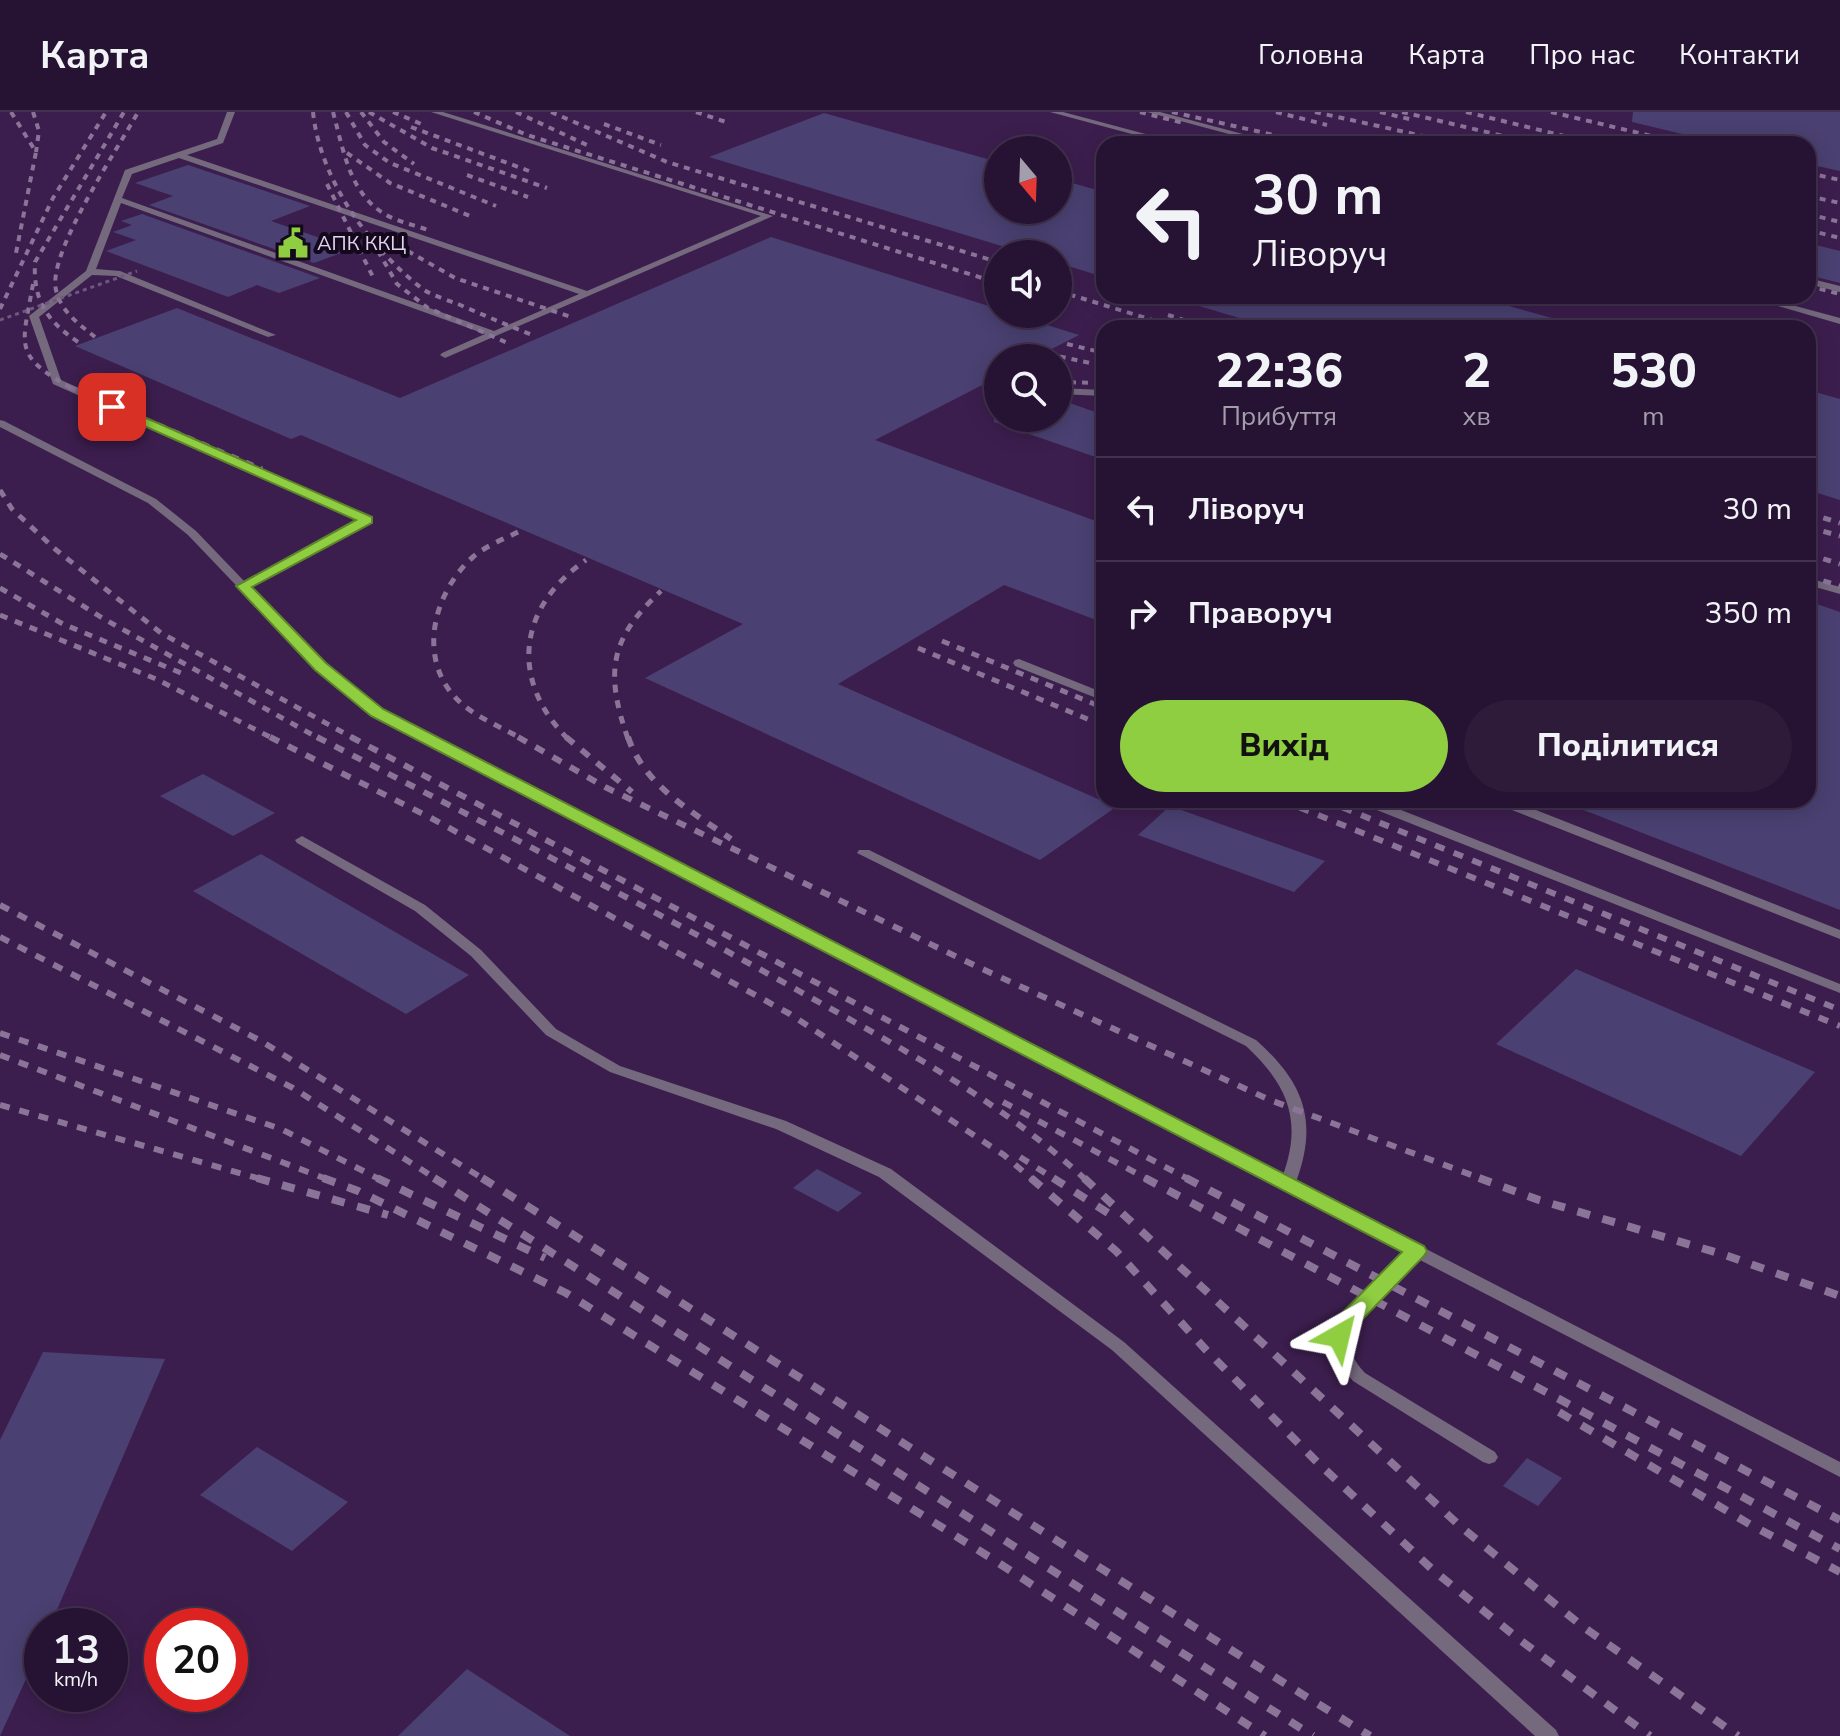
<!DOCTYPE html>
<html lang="uk">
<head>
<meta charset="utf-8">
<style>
	:root { --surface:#261232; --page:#2e1b3a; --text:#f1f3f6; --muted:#a49eac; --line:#42324d; --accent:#8fcd41 }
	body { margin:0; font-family:"Nunito Sans",sans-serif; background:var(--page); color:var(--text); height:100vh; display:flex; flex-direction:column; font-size:30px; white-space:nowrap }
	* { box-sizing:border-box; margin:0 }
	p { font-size:26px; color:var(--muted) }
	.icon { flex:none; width:44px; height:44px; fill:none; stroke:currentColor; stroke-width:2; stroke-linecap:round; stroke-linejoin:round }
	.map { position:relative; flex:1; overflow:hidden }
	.details { position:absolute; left:1096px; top:208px; width:720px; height:488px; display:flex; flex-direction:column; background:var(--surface); border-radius:24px; box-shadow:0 4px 20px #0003,0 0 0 2px var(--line) }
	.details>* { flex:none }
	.banner { position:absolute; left:1096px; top:24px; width:720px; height:168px; border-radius:24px; box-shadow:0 4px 20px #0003,0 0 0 2px var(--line); background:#261232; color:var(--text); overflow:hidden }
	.needle { width:52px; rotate:161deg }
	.buttons { position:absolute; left:984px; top:24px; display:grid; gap:16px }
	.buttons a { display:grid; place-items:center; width:88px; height:88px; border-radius:50%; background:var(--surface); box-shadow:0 4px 20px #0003,0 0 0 2px var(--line); font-size:40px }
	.speed { position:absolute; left:24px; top:1496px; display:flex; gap:16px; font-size:40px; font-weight:700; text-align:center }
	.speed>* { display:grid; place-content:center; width:104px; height:104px; border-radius:50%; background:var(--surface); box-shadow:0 4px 20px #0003,0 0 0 2px var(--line); line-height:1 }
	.speed small { font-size:20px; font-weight:400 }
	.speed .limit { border:12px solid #d22; background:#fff; color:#111 }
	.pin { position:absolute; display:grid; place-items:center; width:68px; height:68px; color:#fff; margin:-34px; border-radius:16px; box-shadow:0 4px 12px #0006 }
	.me { position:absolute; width:88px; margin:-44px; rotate:37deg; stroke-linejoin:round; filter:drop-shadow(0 0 6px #0008) }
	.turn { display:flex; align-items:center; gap:28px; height:168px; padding:0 24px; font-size:36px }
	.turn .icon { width:104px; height:104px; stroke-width:2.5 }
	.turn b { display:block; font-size:56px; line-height:68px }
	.eta { display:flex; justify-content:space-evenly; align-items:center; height:136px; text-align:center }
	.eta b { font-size:48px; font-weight:800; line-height:56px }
	.cta { display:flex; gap:16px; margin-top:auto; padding:16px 24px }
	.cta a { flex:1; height:92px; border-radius:48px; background:var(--accent); color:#111; font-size:32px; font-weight:800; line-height:92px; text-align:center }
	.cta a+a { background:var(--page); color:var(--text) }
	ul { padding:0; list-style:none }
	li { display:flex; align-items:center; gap:24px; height:104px; padding:0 24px; border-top:2px solid var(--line) }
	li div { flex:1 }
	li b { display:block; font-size:30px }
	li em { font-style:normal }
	header { display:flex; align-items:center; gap:48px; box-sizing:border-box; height:112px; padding:0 40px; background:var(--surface); border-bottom:2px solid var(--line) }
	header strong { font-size:38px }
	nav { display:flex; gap:44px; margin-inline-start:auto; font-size:28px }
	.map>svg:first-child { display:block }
</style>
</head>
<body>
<header>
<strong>Карта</strong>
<nav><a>Головна</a><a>Карта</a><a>Про нас</a><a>Контакти</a></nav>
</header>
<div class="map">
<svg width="1840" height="1624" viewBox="0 0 1840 1624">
	<rect width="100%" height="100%" fill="#321842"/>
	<!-- built -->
	<path fill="#3c1e4e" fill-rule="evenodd" d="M 0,0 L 1840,0 L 1840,1624 L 0,1624 ZM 1104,32 L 1808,32 L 1808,184 L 1104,184 ZM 998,38 L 1058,38 L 1058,98 L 998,98 ZM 998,142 L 1058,142 L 1058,202 L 998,202 ZM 1104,216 L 1808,216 L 1808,688 L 1104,688 ZM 998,246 L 1058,246 L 1058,306 L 998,306 ZM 42,1514 L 110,1514 L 110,1582 L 42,1582 ZM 162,1514 L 230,1514 L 230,1582 L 162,1582 Z"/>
	<!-- building -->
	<g fill="#4a4172">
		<polygon points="1633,0 1840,0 1840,59 1808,52 1808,32 1724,32 1632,10"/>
		<polygon points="824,1 998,50 998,98 1058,98 1058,67 1104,80 1104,165 1058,151 1058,142 1028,142 709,45"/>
		<polygon points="188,53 310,94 271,109 352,137 314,151 149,93 173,84 135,71"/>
		<polygon points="142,102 320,166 279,181 257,173 228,185 106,139 136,128 113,120 132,113 121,109"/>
		<polygon points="771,125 998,197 998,202 1012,202 1079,223 1034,246 998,246 998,265 875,328 1104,412 1104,511 1004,473 838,572 1116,695 1040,748 645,566 743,512 301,323 291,327 75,234 177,196 400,286"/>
		<polygon points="1808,131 1840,139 1840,171 1808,163"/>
		<polygon points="1190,184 1473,184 1559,208 1558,216 1273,216 1189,191"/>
		<polygon points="1808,278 1840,287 1840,388 1808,378"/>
		<polygon points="1058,287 1104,303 1104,348 994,310 994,306 1058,306"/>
		<polygon points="1808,489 1840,500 1840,798 1563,690 1808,688"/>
		<polygon points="203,662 275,701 233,724 160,684"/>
		<polygon points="1170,694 1325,749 1294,780 1138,723"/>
		<polygon points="261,742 469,863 406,902 193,779"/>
		<polygon points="1576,857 1815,960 1741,1044 1496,932"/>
		<polygon points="817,1057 862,1081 838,1100 793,1076"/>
		<polygon points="43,1240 165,1247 50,1514 42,1514 42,1532 0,1624 0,1328"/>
		<polygon points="257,1335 348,1390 292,1439 200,1383"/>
		<polygon points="1527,1346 1562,1366 1538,1394 1503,1374"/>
		<polygon points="467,1557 570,1624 398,1624"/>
	</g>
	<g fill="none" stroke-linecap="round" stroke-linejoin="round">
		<!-- service -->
		<g fill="#75697e" fill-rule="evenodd">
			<path d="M 227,0 L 235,0 L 223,31 L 187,43 L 587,179 L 761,104 L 431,0 L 443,0 L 773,104 L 445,246 L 440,243 L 442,241 L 485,222 L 121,91 L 96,157 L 120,159 L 276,223 L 268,225 L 116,164 L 92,163 L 39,205 L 61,268 L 371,406 L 371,410 L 250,475 L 325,552 L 381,598 L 1283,1063 C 1303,1008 1287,972 1246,934 L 857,741 L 859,738 L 869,738 L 1256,928 C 1303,970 1319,1008 1296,1070 L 1840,1350 L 1840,1365 L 1418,1147 L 1350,1216 C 1347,1235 1352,1247 1365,1261 L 1495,1340 L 1498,1345 L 1495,1350 L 1489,1352 L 1483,1350 L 1353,1269 L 1339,1252 L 1332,1235 L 1332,1222 L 1336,1210 L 1405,1140 L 373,604 L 317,558 L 188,423 L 148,391 L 0,315 L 0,308 L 4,309 L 156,387 L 196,419 L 244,469 L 358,408 L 53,272 L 29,204 L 86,159 L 125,58 L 217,27 ZM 179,46 L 579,182 L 494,219 L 122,86 L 132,62 Z"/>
			<polygon points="1050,0 1063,0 1183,32 1169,32"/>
			<polygon points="1147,0 1160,0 1280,32 1266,32"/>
			<polygon points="1808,166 1840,174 1840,180 1808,172"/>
			<polygon points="1744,184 1759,184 1840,206 1840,212"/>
			<polygon points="1058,276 1104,278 1104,284 1058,282"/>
			<polygon points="1808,466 1840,475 1840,482 1808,473"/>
			<polygon points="1019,547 1104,581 1104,589 1015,554 1013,551 1015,548"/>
			<polygon points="1357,688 1376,688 1840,872 1840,881 1359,691"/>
			<polygon points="1492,688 1511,688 1840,818 1840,827 1494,691"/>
			<polygon points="302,724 425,793 481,838 556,917 620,954 786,1009 891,1057 1124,1230 1556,1618 1559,1624 1535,1624 1112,1238 879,1065 776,1017 610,960 546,923 471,844 415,799 297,731 295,728"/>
		</g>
		<!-- rail-far3 -->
		<g stroke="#8a7598" stroke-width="4" stroke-dasharray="6 6" stroke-linecap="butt">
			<polyline points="11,0 36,40 16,141"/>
			<polyline points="33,0 39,19 36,40"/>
			<path d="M 313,0 C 320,68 370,137 424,178 C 434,184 447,188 458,192 C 483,203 507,213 532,223"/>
			<path d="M 333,0 C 343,36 349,80 383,101 C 397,110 415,113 431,119"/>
			<polyline points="346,0 365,33 390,51 496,94"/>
			<polyline points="361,0 384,30 414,52"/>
			<polyline points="369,0 432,36 547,76"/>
			<polyline points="393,0 426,14"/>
			<polyline points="474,0 527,23 998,171"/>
			<polyline points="516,0 589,34"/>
			<polyline points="551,0 667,50 998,150"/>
			<polyline points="696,0 726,10"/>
			<polyline points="1140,0 1183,11"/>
			<polyline points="1172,0 1314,32"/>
			<polyline points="1276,0 1327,13"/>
			<polyline points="1315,0 1459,32"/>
			<polyline points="1380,0 1413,8"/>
			<polyline points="1402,0 1537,32"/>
			<polyline points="1466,0 1597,32"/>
			<polyline points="1551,0 1685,32"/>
			<polyline points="604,12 661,33"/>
			<polyline points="411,15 529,59"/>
			<polyline points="347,41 390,71 470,104"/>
			<polyline points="1808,61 1840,68"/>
			<polyline points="467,63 528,85"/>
			<polyline points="327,72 373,165"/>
			<polyline points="1808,84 1840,91"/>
			<polyline points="1808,102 1840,110"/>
			<polyline points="1808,118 1840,126"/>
			<polyline points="387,127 455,166 574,206"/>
			<polyline points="378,139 397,172 428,196 510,232"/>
			<path d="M 33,172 C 22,235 12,243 73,277"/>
			<polyline points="1808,174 1840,182"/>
			<polyline points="1058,179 1179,216"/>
			<polyline points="0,197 53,86 106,0"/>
			<polyline points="1168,203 1210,216"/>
			<path d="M 95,225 C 79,212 61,200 56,178 C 47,141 118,37 138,0"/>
			<path d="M 78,230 C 47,209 33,189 35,150 L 124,0"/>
			<polyline points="1067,232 1104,241"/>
			<polyline points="1048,242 1104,254"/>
			<polyline points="1058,270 1104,271"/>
		</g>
		<!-- rail-far2 -->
		<g stroke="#8a7598" stroke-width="5" stroke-dasharray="8 8" stroke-linecap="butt">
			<polyline points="69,275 262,357"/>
			<polyline points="0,378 12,397 55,437 161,521 355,627"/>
			<polyline points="1808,401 1840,411"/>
			<polyline points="1808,415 1840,424"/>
			<path d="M 518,420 C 504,427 486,434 474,444 C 432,481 415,551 462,592 C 478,606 503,616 522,627"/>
			<polyline points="0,442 104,507 320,627"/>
			<polyline points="1808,442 1840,452"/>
			<polyline points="1808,464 1840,474"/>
			<polyline points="0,476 63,512 181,561"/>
			<polyline points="0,503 156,567 274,627"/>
			<polyline points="942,529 1104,596"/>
			<polyline points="918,536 1104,614"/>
			<path d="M 568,627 C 509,568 518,495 586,448"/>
			<path d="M 628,627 C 605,561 609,527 661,479"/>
		</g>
		<!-- rail-far1 -->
		<g stroke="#8a7598" stroke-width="6" stroke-dasharray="10 10" stroke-linecap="butt">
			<polyline points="270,625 431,706 790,902 1004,1043 1033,1068"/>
			<path d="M 317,625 C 478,708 640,790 799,879 C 899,935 1001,989 1086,1068"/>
			<polyline points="351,625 1190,1068"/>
			<polyline points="518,625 605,675 980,856 1270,988 1485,1068"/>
			<polyline points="566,625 632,680"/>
			<path d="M 628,625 C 644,673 691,699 731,727"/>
			<polyline points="1281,688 1840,914"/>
			<polyline points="1324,688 1840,898"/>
			<polyline points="0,793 261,929 485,1068"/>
			<polyline points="0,825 293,976 438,1068"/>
			<polyline points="0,921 281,1017 381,1068"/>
			<polyline points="0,943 329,1068"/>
			<polyline points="1003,990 1149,1068"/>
			<polyline points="0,993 264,1068"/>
			<polyline points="1020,1045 1056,1068"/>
		</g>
		<!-- rail -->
		<g stroke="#8a7598" stroke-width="8" stroke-dasharray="13 13" stroke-linecap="butt">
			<polyline points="257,1066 388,1103"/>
			<polyline points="323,1066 358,1079 566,1181 991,1446 1265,1624"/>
			<polyline points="377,1066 545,1146"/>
			<polyline points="434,1066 1313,1624"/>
			<path d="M 482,1066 C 779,1250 1072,1441 1370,1624"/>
			<polyline points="1031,1066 1116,1139 1207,1239 1318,1351 1434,1459 1520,1528 1650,1624"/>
			<polyline points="1053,1066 1108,1101"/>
			<polyline points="1084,1066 1461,1415 1582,1514 1738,1624"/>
			<polyline points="1145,1066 1840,1437"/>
			<polyline points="1186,1066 1840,1408"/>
			<polyline points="1479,1066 1539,1088 1725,1143 1840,1184"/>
			<polyline points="1559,1300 1751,1413 1840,1460"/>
		</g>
		<!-- path-bridge -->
		<polyline stroke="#6e587d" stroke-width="3" stroke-dasharray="4 4" stroke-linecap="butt" points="0,208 137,159"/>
	</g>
	<!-- route -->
	<polygon fill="#8fcd41" stroke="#5d852a" stroke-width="2" points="112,291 372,405 372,411 252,475 326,551 383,597 1424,1134 1427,1139 1424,1144 1352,1218 1347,1230 1331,1230 1328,1224 1334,1209 1402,1140 371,604 315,558 236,474 356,408 108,298 106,295"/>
	<!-- icons -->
	<defs>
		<g id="civic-bare" transform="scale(2.4)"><path d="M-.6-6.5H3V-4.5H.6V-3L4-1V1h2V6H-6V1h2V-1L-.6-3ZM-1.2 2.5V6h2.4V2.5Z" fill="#8fcd41" stroke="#14091c" stroke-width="2.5" paint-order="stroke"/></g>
	</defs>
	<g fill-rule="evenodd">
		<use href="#civic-bare" x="293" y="131"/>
	</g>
	<g text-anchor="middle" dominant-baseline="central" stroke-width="8" stroke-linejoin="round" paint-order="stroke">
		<!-- far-poi labels -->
		<g font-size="20" fill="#e2d3ee" stroke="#14091c" text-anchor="start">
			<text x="317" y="131">АПК ККЦ</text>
		</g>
	</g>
</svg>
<div class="buttons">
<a><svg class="needle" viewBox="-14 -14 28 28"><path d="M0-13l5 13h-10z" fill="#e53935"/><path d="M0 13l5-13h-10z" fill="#a49eac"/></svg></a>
<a><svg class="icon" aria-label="sound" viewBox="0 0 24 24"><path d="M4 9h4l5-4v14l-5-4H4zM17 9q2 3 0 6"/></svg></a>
<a><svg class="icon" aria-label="search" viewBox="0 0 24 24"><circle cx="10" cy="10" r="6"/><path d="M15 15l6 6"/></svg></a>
</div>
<div class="speed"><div>13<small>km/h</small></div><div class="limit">20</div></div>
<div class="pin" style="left:112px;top:295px;background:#d93025"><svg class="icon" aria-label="arrive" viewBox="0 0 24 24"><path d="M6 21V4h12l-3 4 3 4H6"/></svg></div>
<svg class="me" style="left:1339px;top:1224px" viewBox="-20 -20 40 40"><path d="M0-17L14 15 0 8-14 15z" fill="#8fcd41" stroke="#fff" stroke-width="4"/></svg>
<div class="banner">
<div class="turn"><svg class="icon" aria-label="left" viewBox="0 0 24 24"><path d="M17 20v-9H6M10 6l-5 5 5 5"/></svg><div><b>30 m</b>Ліворуч</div></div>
</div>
<section class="details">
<div class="eta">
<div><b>22:36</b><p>Прибуття</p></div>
<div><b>2</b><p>хв</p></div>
<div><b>530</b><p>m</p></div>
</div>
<ul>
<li><svg class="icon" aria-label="left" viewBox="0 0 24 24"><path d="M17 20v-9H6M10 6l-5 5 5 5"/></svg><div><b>Ліворуч</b></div><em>30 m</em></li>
<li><svg class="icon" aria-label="right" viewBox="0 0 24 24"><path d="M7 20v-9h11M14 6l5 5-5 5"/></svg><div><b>Праворуч</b></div><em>350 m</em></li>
</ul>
<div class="cta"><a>Вихід</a><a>Поділитися</a></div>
</section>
</div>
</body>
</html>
